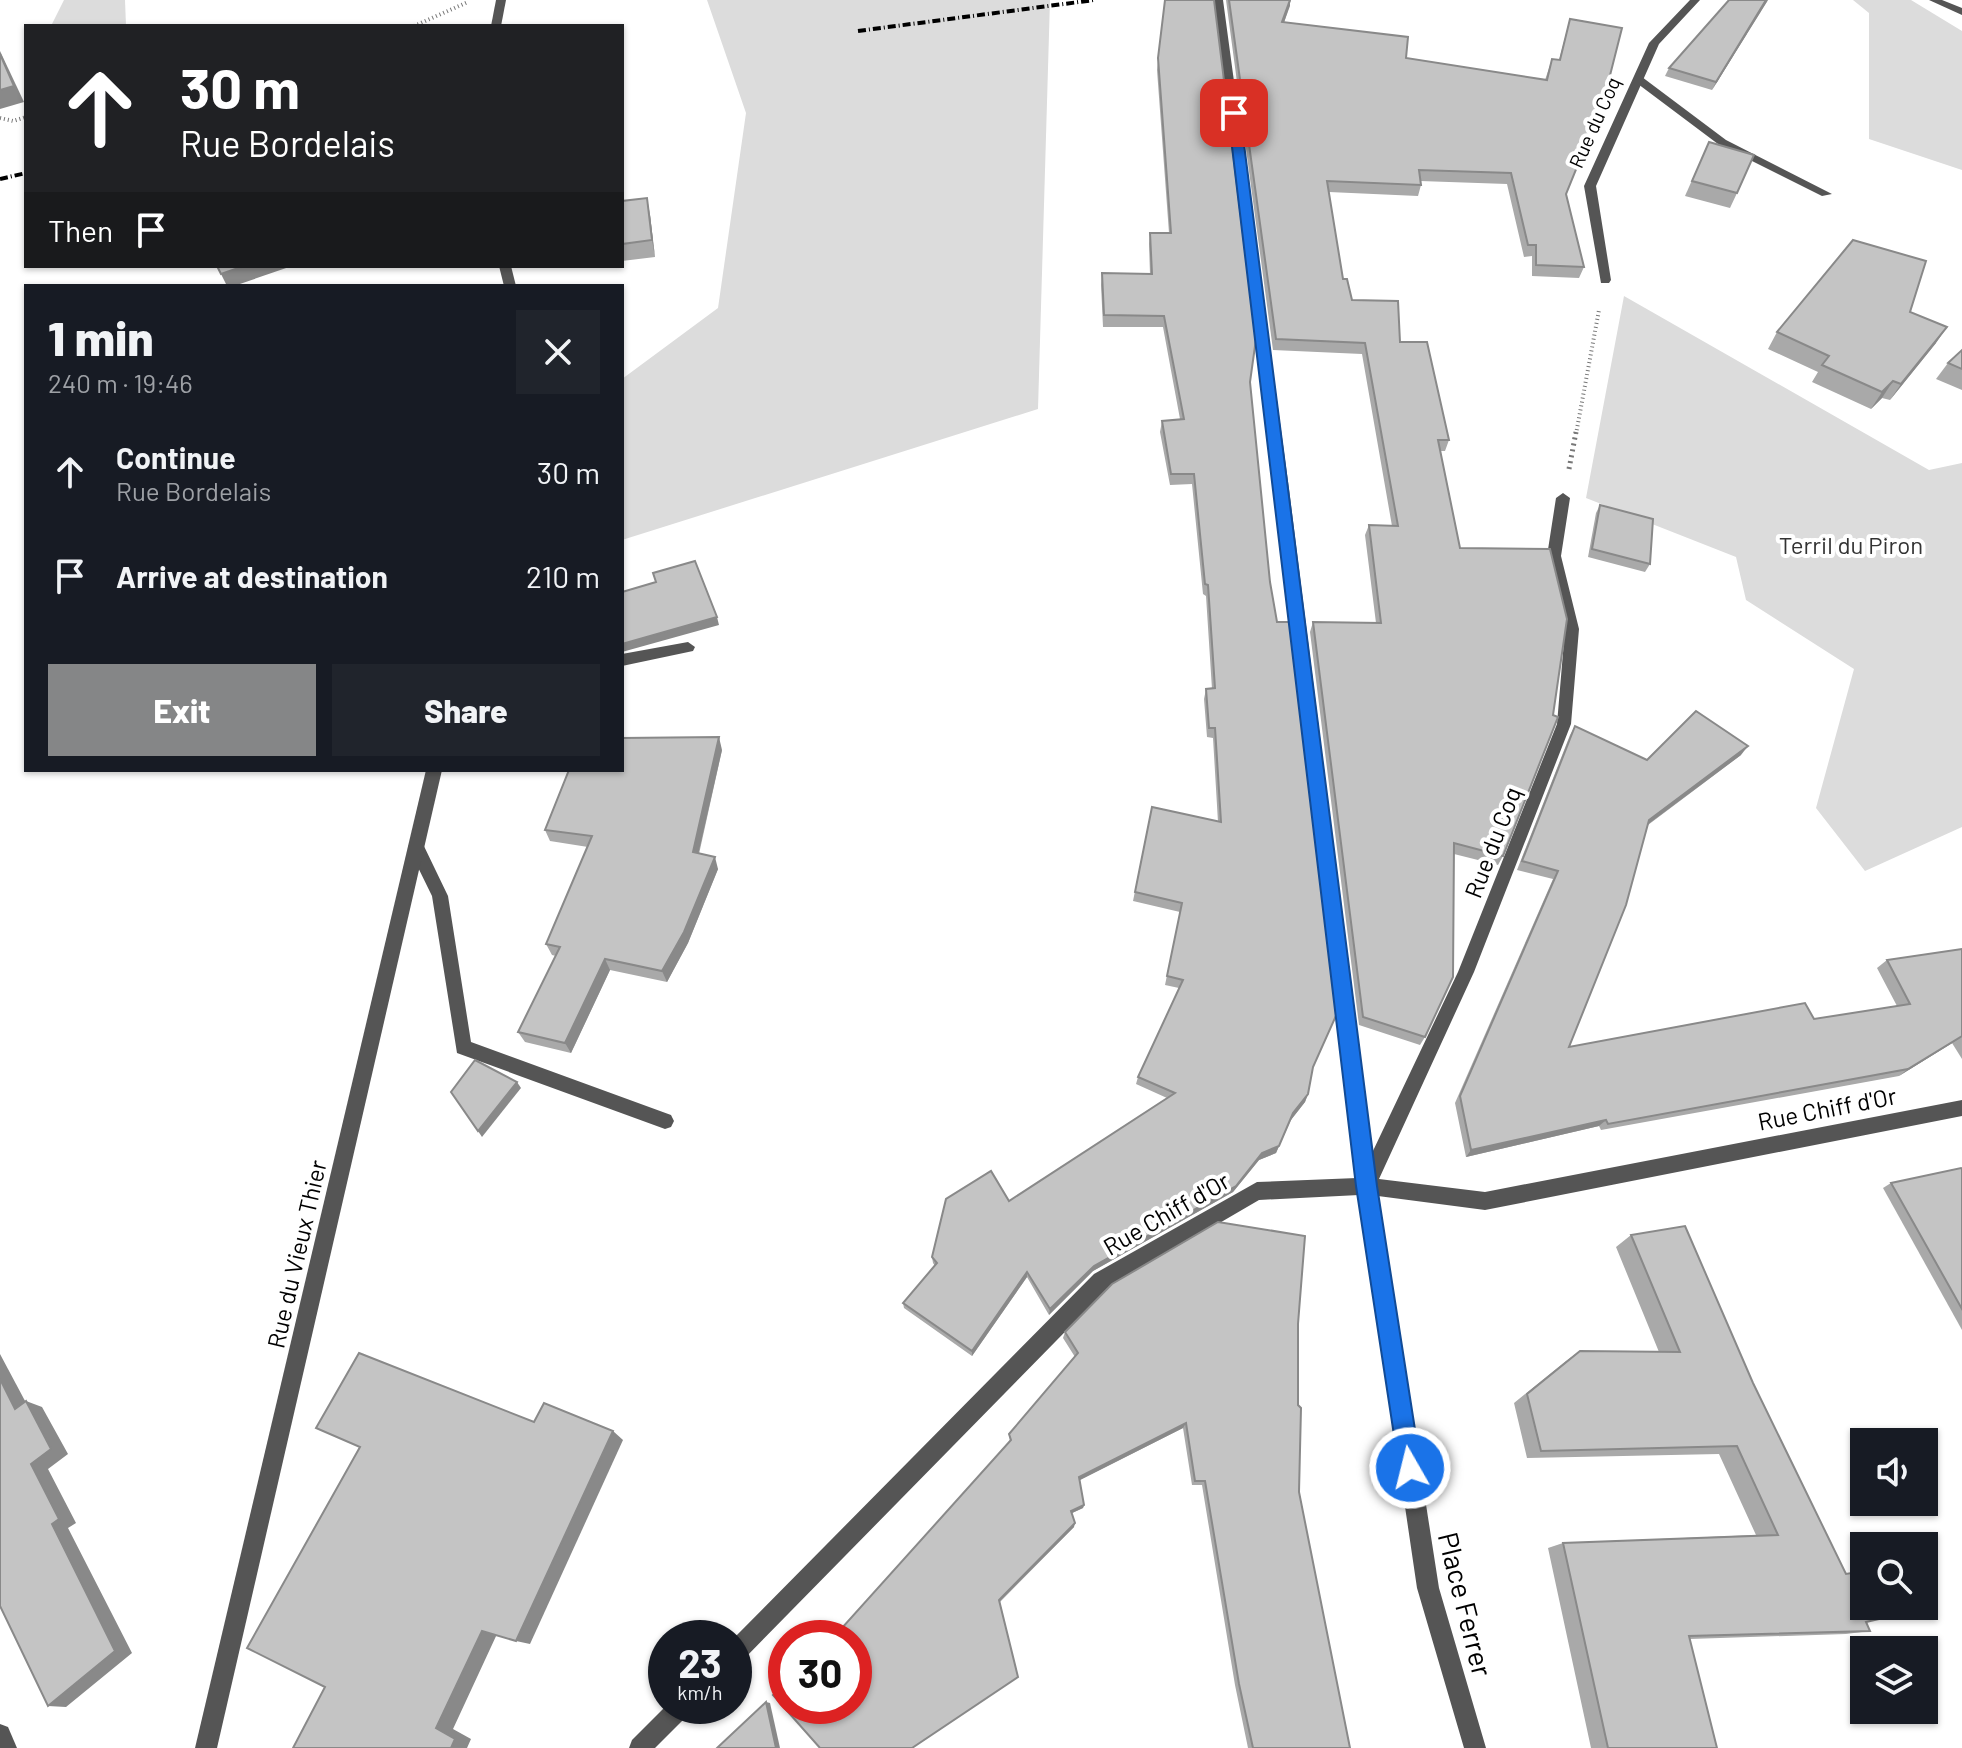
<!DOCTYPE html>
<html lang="en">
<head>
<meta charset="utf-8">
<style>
	:root { --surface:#171b24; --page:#20242c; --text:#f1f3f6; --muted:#9ea1a6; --accent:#858687 }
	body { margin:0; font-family:Barlow,sans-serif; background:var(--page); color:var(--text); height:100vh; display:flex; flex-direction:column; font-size:30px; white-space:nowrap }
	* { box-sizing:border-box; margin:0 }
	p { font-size:26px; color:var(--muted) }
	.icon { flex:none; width:44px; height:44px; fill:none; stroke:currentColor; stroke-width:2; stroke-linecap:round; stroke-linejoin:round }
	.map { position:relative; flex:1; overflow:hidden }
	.drawer { position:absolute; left:24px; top:284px; width:600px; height:488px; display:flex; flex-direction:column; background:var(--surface); border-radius:0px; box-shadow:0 2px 6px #0004 }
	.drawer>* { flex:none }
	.guide { position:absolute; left:24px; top:24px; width:600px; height:244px; border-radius:0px; box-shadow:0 2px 6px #0004; background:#202124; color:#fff; overflow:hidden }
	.fabs { position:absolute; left:1850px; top:1428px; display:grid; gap:16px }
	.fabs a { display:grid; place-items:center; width:88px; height:88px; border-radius:0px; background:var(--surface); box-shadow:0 2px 6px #0004; font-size:40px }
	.speed { position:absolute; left:648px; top:1620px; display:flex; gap:16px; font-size:40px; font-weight:700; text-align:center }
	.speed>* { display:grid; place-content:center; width:104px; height:104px; border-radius:50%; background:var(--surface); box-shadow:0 2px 6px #0004; line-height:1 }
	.speed small { font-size:20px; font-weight:400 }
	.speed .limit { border:12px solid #d22; background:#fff; color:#111 }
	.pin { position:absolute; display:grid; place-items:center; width:68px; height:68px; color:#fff; margin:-34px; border-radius:16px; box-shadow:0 4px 12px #0006 }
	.me { position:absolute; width:88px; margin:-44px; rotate:352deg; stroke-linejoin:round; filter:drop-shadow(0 0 6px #0008) }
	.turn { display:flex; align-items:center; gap:28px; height:168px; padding:0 24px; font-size:36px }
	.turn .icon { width:104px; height:104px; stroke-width:2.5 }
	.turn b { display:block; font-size:56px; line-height:68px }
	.then { display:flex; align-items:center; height:76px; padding:0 24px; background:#0003; gap:16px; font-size:30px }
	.round { display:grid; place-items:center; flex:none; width:84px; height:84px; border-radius:0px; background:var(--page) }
	.summary { display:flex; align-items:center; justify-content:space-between; height:136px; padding:0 24px }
	h1 { font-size:48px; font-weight:800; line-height:60px }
	.cta { display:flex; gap:16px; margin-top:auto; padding:16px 24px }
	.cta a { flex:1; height:92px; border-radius:0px; background:var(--accent); color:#fff; font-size:32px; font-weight:800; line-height:92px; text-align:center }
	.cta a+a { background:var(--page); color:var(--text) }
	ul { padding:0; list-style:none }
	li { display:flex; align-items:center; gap:24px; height:104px; padding:0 24px }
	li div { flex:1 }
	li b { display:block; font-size:30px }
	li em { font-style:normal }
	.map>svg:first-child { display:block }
</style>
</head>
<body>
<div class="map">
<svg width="1962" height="1748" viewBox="0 0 1962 1748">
	<rect width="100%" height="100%" fill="#fff"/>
	<!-- green -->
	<g fill="#dcdcdc">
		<polygon points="64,0 125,0 126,26 51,26"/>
		<polygon points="707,0 1050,0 1038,409 622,540 622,379 718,308 746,113"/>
		<polygon points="1853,0 1911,0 1962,31 1962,170 1869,139 1869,13"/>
		<polygon points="1624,296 1929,470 1962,463 1962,827 1865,871 1816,808 1854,669 1746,600 1736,557 1586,498"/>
	</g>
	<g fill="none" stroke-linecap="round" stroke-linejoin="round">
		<!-- path-far1 -->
		<g stroke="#777" stroke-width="4" stroke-dasharray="1 3" stroke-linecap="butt">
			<polyline points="414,26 468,2"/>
			<polyline points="0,118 13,121 26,117"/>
			<polyline points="1576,434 1599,310"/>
		</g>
		<!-- path -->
		<polyline stroke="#777" stroke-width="5" stroke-dasharray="2 4" stroke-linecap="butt" points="1569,469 1576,432"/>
		<!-- service -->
		<g fill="#555" fill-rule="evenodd">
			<polygon points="1634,77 1642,77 1726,140 1832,194 1822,196 1718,144 1634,81"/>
			<polygon points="688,642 695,647 693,651 622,666 622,654"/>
			<polygon points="416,840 422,842 448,896 471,1042 671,1115 674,1121 671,1127 665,1129 457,1053 432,896 408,847 410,842"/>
		</g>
		<!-- minor -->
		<g fill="#555" fill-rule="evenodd">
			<polygon points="496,0 506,0 501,26 491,26"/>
			<polygon points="1213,0 1223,0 1289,489 1372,1153 1458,972 1557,724 1565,629 1547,556 1556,498 1563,493 1570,498 1561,556 1579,629 1571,724 1474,972 1379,1179 1485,1192 1962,1100 1962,1116 1485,1210 1378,1196 1439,1588 1486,1748 1464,1748 1417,1588 1359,1195 1259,1200 1108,1288 742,1661 734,1664 734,1638 1094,1274 1257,1182 1357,1178 1275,489"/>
			<polygon points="1690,0 1700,0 1659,44 1596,186 1611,280 1609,283 1601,283 1584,186 1649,43"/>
			<polygon points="1929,0 1942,0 1962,8 1962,15"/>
			<polygon points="499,266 511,266 516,286 504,286"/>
			<polygon points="426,770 442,770 217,1748 195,1748"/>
			<polygon points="666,1706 692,1706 689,1714 655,1748 629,1748 632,1740"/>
		</g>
		<!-- tertiary -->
		<polygon fill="#555" fill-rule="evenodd" points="0,1724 8,1727 17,1748 0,1748"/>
		<!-- rail -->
		<g stroke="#000" stroke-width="4" stroke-dasharray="8 3 1 3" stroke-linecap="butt">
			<polyline points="858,31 1094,0"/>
			<polyline points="0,179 26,173"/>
		</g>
	</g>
	<!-- wall -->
	<g fill="#a9a9a9">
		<polygon points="1165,0 1250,382 1313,1067 1308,1094 1305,1102 1291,1120 1276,1153 1259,1160 1233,1192 1093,1271 1049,1315 1027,1277 972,1356 904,1308 903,1303 935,1266 933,1263 932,1257 1009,1201 1167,1098 1136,1084 1138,1077 1179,988 1165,985 1180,912 1133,901 1152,807 1218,822 1213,738 1207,737 1204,699 1206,689 1212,689 1206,596 1203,594 1192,484 1170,485 1160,432 1162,421 1180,419 1163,327 1103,327 1101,285 1102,273 1150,274 1149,244 1150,233 1169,233 1157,70"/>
		<polygon points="1226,0 1291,0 1284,23 1406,58 1545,80 1552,59 1559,60 1570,19 1566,194 1584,267 1579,278 1532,276 1532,256 1524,257 1507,184 1420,181 1421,185 1418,196 1329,192 1343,279 1352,300 1400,342 1449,440 1445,451 1440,451 1503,856 1498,865 1454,854 1425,1037 1420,1045 1359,1025 1310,632 1313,622 1376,623 1365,535 1369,525 1392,526 1362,354 1273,350"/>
		<polygon points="1768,0 1712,90 1665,76 1669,68"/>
		<polygon points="1709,142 1737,193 1730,208 1685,196"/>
		<polygon points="622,201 650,215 655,257 622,261"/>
		<polygon points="1910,312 1936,343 1890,400 1882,398 1871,409 1812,382 1818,372 1768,349 1777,332"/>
		<polygon points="1962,350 1962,390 1936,379 1948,363"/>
		<polygon points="1600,505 1650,564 1645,572 1588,557 1596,513"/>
		<polygon points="1575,726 1647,760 1741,755 1648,825 1569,1047 1814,1019 1897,1006 1877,968 1887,960 1962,949 1962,1059 1952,1043 1899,1076 1601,1130 1599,1126 1466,1157 1455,1103 1553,879 1517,870 1570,735"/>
		<polygon points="722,750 699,854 718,869 688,943 667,982 610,970 571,1053 525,1042 518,1032 556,956 552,955 546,944 588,847 550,841 545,830"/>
		<polygon points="1962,1169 1962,1330 1883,1188 1891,1183"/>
		<polygon points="1631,1235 1753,1383 1870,1631 1846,1634 1690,1639 1717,1748 1591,1748 1548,1548 1563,1543 1756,1535 1719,1454 1527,1458 1514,1403 1566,1361 1580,1351 1659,1352 1616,1247"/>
		<polygon points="1298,1324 1299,1492 1350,1748 1248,1748 1235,1685 1202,1485 1192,1485 1183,1428 1080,1480 1084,1505 1083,1508 1072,1513 1074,1527 1000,1602 1017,1678 842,1628 1010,1442 1009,1434 1075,1357 1063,1338 1065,1332"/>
	</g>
	<!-- shaded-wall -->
	<g fill="#898989">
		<polygon points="1290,0 1290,6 1280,33 1282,22"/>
		<polygon points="1766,0 1768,0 1712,90 1716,82"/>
		<polygon points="0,51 24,102 0,109"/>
		<polygon points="647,198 650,215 655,257 652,240"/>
		<polygon points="244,266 292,266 234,286 227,286 221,274"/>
		<polygon points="1947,327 1936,343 1890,400 1901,384"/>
		<polygon points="1893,381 1882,398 1871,409 1882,392"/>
		<polygon points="717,617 719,625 622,652 622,644"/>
		<polygon points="719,737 722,750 696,864 693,852"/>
		<polygon points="1748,746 1741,755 1643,828 1649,820"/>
		<polygon points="715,857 718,869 688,943 667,982 662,971"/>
		<polygon points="605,959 610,970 571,1053 565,1043"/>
		<polygon points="1962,1036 1952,1043 1899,1076 1908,1069"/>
		<polygon points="517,1082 521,1088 482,1137 478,1131"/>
		<polygon points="1308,1094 1305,1102 1290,1121 1293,1113"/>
		<polygon points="1606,1120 1599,1126 1466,1157 1471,1150"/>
		<polygon points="1279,1146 1276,1153 1259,1160 1233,1192 1093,1271 1049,1315 1050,1309 1094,1266 1262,1153"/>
		<polygon points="1027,1272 1027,1277 972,1356 972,1351"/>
		<polygon points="0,1354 32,1414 15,1409 0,1379"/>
		<polygon points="26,1401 42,1407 68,1454 48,1469 76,1523 68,1528 132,1653 66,1707 48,1706 52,1524 31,1464"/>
		<polygon points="1186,1423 1183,1428 1078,1481 1079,1477"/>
		<polygon points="613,1431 623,1440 530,1644 516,1641"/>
		<polygon points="1084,1505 1083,1508 1070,1514 1071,1511"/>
		<polygon points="1075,1523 1074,1527 999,1602 999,1600"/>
		<polygon points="482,1631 497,1634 453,1729 471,1739 467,1748 451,1748 436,1728"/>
		<polygon points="766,1702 770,1703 780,1748 776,1748"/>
	</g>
	<!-- building -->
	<g fill="#c4c4c4" stroke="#898989" stroke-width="2">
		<polygon points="1165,0 1214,0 1256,339 1250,382 1270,582 1277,622 1292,622 1339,1009 1313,1067 1308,1094 1293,1113 1279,1146 1262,1153 1236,1186 1094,1266 1050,1309 1027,1272 972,1351 903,1303 937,1263 932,1257 946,1199 991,1171 1009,1201 1175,1093 1138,1077 1183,980 1167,976 1182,903 1135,892 1152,807 1221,822 1215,728 1209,728 1206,689 1215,688 1208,585 1205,584 1194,474 1171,474 1162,421 1184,419 1164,316 1104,315 1102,273 1152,274 1150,233 1171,233 1158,58"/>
		<polygon points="1229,0 1290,0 1282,22 1408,37 1406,58 1547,80 1552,59 1560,60 1570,19 1622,28 1603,103 1566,194 1584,267 1536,265 1536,245 1528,245 1511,173 1419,170 1421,185 1327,181 1343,279 1347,279 1352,300 1398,301 1400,342 1427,342 1449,440 1438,440 1460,548 1550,549 1567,619 1553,715 1558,717 1503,856 1454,843 1453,977 1425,1037 1363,1017 1313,622 1381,623 1369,525 1398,526 1365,343 1276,339"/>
		<polygon points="1729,0 1766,0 1716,82 1669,68"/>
		<polygon points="0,54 14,86 0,90"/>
		<polygon points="1709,142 1754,155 1737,193 1692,181"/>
		<polygon points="647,198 652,240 622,244 622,201"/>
		<polygon points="1853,240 1926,261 1910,312 1947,327 1901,384 1893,381 1882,392 1822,365 1829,356 1777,332"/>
		<polygon points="217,266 244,266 221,274"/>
		<polygon points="1962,350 1962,369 1948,363"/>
		<polygon points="1600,505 1653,519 1650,564 1592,549"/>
		<polygon points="695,561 717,617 622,644 622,592 656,582 653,573"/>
		<polygon points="1696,711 1748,746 1649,820 1626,905 1569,1047 1805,1003 1814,1019 1910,1004 1887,960 1962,949 1962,1036 1908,1069 1608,1124 1606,1120 1471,1150 1460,1096 1558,871 1522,861 1575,726 1647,760"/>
		<polygon points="719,737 693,852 715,857 684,932 662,971 605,959 565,1043 518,1032 560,947 546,944 592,836 545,830 569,770 622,770 622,738"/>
		<polygon points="475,1060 517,1082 478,1131 451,1092"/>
		<polygon points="1961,1168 1962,1169 1962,1309 1891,1183"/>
		<polygon points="1218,1222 1305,1236 1298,1324 1298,1405 1301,1408 1299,1492 1350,1748 1253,1748 1239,1684 1205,1481 1195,1481 1186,1423 1079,1477 1084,1505 1071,1511 1075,1523 999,1600 1018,1677 912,1748 820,1748 773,1695 786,1681 786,1706 854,1706 854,1638 827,1638 839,1626 842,1628 1011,1440 1009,1434 1078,1353 1065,1332 1112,1284"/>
		<polygon points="1685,1226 1753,1383 1846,1574 1864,1571 1864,1606 1924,1606 1924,1592 1931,1607 1866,1622 1870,1631 1689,1636 1717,1748 1608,1748 1563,1543 1778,1535 1737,1446 1541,1451 1527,1394 1580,1351 1680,1352 1631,1235"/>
		<polygon points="359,1353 534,1422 544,1403 613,1431 516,1641 482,1631 436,1728 455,1739 451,1748 293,1748 325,1687 247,1648 360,1447 316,1428"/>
		<polygon points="0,1379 15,1409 26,1401 51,1449 31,1464 59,1519 52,1524 115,1651 48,1706 0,1606"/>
		<polygon points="766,1702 776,1748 717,1748"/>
	</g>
	<!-- route -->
	<polygon fill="#1a73e8" stroke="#114b97" stroke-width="2" points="1234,110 1240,113 1377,1186 1421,1468 1418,1476 1410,1479 1402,1476 1399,1468 1356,1186 1228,113"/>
	<g text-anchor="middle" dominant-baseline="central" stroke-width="8" stroke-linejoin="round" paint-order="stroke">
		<!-- far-street labels -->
		<g font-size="20" fill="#000" stroke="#fff">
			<text transform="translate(1594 122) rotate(-66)">Rue du Coq</text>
		</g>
		<!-- park labels -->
		<g font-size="24" fill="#333" stroke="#fff">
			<text x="1851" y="544">Terril du Piron</text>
		</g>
		<!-- street labels -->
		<g font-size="24" fill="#000" stroke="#fff">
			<text transform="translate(1492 842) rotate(-69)">Rue du Coq</text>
			<text transform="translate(1827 1108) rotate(-11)">Rue Chiff d'Or</text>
			<text transform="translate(1166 1213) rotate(-30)">Rue Chiff d'Or</text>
			<text transform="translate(296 1254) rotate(-77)">Rue du Vieux Thier</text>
		</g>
		<!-- near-street labels -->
		<g font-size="28" fill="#000" stroke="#fff">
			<text transform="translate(1466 1604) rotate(76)">Place Ferrer</text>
		</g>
	</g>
</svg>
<div class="fabs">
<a><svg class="icon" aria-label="sound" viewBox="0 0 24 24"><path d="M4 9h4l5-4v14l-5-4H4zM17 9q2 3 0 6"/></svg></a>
<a><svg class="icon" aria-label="search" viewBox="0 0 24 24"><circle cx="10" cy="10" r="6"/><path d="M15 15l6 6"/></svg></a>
<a><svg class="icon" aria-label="layers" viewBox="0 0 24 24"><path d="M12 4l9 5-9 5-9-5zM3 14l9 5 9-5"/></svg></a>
</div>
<div class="speed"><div>23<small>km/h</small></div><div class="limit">30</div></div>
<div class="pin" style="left:1234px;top:113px;background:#d93025"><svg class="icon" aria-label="arrive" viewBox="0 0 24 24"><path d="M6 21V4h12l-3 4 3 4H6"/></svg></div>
<svg class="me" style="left:1410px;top:1468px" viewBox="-20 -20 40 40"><circle r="17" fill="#1a73e8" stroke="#fff" stroke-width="3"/><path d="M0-11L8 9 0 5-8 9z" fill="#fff"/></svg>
<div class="guide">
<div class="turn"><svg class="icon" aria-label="ahead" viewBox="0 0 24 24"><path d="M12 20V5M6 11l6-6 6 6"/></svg><div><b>30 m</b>Rue Bordelais</div></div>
<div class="then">Then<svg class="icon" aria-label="arrive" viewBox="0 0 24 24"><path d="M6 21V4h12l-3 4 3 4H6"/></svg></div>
</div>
<section class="drawer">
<div class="summary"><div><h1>1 min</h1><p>240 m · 19:46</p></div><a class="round"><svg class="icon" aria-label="close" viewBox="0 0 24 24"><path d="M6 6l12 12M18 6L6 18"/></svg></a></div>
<ul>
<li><svg class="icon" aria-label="ahead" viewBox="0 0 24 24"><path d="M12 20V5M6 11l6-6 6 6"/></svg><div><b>Continue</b><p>Rue Bordelais</p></div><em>30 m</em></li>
<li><svg class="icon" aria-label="arrive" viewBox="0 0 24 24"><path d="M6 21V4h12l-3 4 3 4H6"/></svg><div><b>Arrive at destination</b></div><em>210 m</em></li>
</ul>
<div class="cta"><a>Exit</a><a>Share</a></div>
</section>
</div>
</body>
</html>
